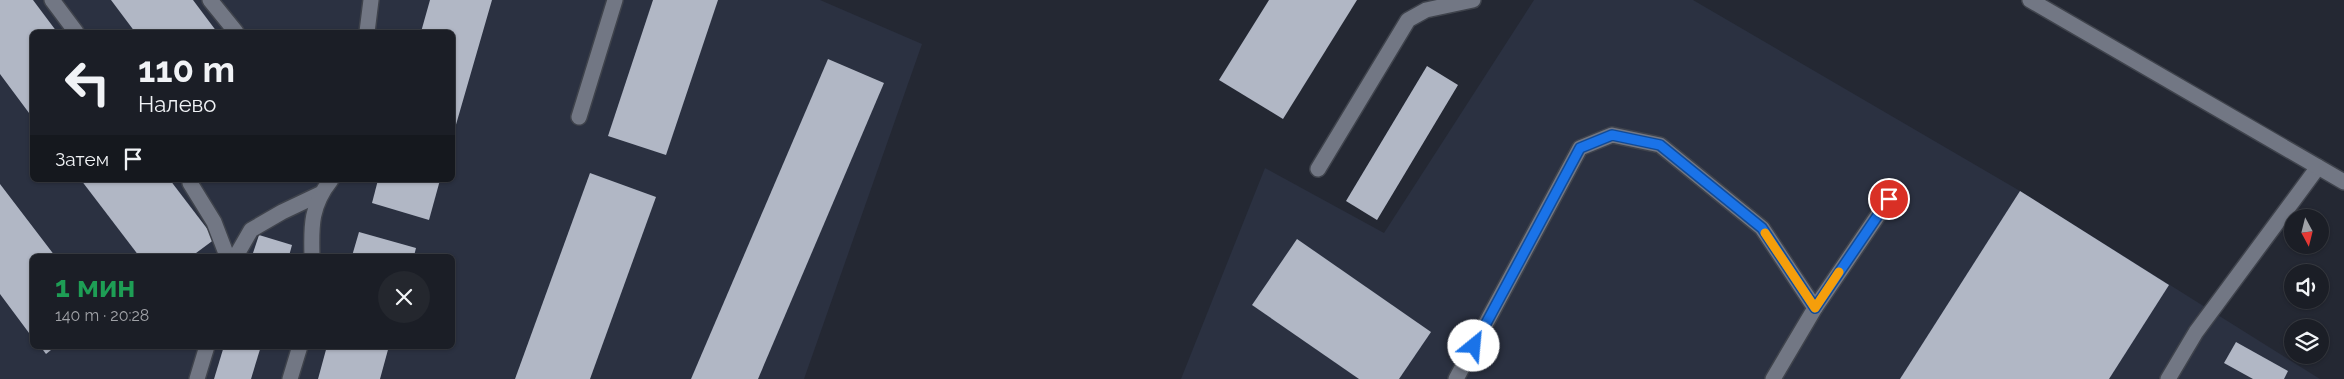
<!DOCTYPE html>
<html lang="ru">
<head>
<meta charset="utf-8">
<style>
	:root { --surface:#1b1e26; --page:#24272e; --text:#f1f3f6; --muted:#a0a2a7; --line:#393c43 }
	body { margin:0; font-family:Raleway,sans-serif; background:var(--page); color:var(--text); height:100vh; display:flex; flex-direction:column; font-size:19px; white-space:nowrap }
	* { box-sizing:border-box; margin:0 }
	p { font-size:16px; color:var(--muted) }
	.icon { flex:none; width:28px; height:28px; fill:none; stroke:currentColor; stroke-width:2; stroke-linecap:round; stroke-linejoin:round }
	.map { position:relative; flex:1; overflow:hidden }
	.sheet { position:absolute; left:30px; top:254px; width:425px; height:95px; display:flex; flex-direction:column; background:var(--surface); border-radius:8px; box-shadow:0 1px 4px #0004,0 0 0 1px var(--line) }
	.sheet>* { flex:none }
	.hud { position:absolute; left:30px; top:30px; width:425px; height:152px; border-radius:8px; box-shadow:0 1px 4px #0004,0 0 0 1px var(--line); background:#1b1e26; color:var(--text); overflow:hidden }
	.needle { width:32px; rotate:173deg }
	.buttons { position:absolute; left:2284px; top:209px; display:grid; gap:10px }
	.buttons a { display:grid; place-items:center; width:45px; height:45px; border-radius:50%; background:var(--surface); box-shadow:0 1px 4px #0004,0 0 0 1px var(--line); font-size:25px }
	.pin { position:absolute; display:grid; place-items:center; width:42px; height:42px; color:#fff; margin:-21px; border:2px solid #fff; border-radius:50%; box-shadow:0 1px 5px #0007 }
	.me { position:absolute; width:55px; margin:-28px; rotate:28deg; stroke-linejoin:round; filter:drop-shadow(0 0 4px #0008) }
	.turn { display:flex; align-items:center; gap:18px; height:105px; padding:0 25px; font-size:22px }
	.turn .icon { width:65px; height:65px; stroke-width:2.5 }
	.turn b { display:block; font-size:35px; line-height:42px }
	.then { display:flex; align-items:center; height:48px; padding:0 25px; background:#0003; gap:10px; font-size:19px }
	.round { display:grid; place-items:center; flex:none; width:52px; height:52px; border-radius:26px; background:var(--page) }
	.overview { display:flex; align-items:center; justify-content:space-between; height:85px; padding:0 25px }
	h1 { font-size:30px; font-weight:700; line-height:38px; color:#1e9e55 }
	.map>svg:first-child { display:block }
</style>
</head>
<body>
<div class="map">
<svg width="2344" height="379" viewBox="0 0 2344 379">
	<rect width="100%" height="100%" fill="#242833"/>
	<!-- built -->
	<g fill="#2b3141" fill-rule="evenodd">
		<path d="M 0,0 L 820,0 L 922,44 L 804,379 L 0,379 ZM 32,32 L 452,32 L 452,180 L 32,180 ZM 32,256 L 452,256 L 452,346 L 32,346 Z"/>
		<polygon points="1534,0 1693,0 2020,191 2320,379 1181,379 1265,168 1384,233"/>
	</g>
	<!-- building -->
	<g fill="#b1b7c5">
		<polygon points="0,0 33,0 57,32 32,32 32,117 0,74"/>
		<polygon points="111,0 193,0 217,32 135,32"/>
		<polygon points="430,0 492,0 453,135 452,32 421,32"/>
		<polygon points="653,0 718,0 666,155 608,136"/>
		<polygon points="1269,0 1357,0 1283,119 1219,80"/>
		<polygon points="828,59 884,83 758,379 691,379"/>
		<polygon points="1427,66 1458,85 1377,220 1346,201"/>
		<polygon points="590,173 656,197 590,379 515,379"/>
		<polygon points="81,180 170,180 215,239 192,256 139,256"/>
		<polygon points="378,180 440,180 429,220 372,203"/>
		<polygon points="0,184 55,256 32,256 32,337 0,294"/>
		<polygon points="2020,191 2169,285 2109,379 1900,379"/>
		<polygon points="359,232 416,248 414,256 352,256"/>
		<polygon points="259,235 292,245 289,256 252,256"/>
		<polygon points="1297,239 1431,332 1399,379 1359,379 1252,305"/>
		<polygon points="2236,342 2288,371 2284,379 2253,379 2224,363"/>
		<polygon points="40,346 56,346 46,354"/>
		<polygon points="224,346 261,346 251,379 214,379"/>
		<polygon points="327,346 389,346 380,379 318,379"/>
	</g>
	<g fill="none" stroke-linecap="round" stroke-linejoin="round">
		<!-- lane casing -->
		<g stroke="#3f434c" stroke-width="18">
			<g id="lane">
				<polyline points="52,0 76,32"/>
				<polyline points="210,0 236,32"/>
				<polyline points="367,32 371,0"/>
				<polyline points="579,117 615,0"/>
				<polyline points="1318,169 1408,20 1426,10 1473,0"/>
				<polyline points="190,183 214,222 227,256"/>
				<polyline points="236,256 251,230 282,212 320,194"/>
				<path d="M 312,256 C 311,226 311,205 331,180"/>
				<polyline points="197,379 207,346"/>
				<polyline points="290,379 300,346"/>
				<polyline points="1456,379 1580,148 1612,135 1660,145 1762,228 1815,308"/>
				<polyline points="1773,379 1815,308 1889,199"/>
				<polyline points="2168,379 2196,332 2318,167"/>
			</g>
		</g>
		<!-- street casing -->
		<g stroke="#3f434c" stroke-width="18">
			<polyline id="street" points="2030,0 2344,182"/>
		</g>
		<!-- lane -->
		<use href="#lane" stroke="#727784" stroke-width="15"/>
		<!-- street -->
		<use href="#street" stroke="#727784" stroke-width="15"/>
	</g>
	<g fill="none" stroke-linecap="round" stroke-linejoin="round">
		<!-- route casing -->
		<g stroke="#114b97" stroke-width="12">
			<polyline id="route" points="1474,346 1580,148 1612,135 1660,145 1762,228 1815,308 1889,199"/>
		</g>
		<!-- route -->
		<use href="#route" stroke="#1a73e8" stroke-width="9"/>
		<!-- slow -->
		<polyline stroke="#f59e0b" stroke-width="9" points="1765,233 1815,308 1839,272"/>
	</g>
</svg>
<div class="buttons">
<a><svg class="needle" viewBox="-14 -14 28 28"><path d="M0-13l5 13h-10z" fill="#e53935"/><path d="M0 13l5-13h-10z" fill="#a0a2a7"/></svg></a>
<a><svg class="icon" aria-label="sound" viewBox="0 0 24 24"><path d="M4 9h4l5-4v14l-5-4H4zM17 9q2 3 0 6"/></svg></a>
<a><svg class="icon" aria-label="layers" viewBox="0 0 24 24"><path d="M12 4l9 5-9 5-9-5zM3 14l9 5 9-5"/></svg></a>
</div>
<div class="pin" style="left:1889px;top:199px;background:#d93025"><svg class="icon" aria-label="arrive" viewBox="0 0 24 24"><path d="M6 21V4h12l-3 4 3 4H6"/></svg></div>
<svg class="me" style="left:1474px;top:346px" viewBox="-20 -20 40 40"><circle r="19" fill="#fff"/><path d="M0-13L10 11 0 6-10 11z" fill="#1a73e8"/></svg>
<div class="hud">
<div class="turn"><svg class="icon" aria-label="left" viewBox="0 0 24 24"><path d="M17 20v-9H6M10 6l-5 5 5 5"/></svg><div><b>110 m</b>Налево</div></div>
<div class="then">Затем<svg class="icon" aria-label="arrive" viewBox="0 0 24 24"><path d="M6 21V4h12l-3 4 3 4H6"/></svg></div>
</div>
<section class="sheet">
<div class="overview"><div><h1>1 мин</h1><p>140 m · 20:28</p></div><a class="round"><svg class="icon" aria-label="close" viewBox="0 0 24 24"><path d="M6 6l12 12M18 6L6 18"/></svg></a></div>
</section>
</div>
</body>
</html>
